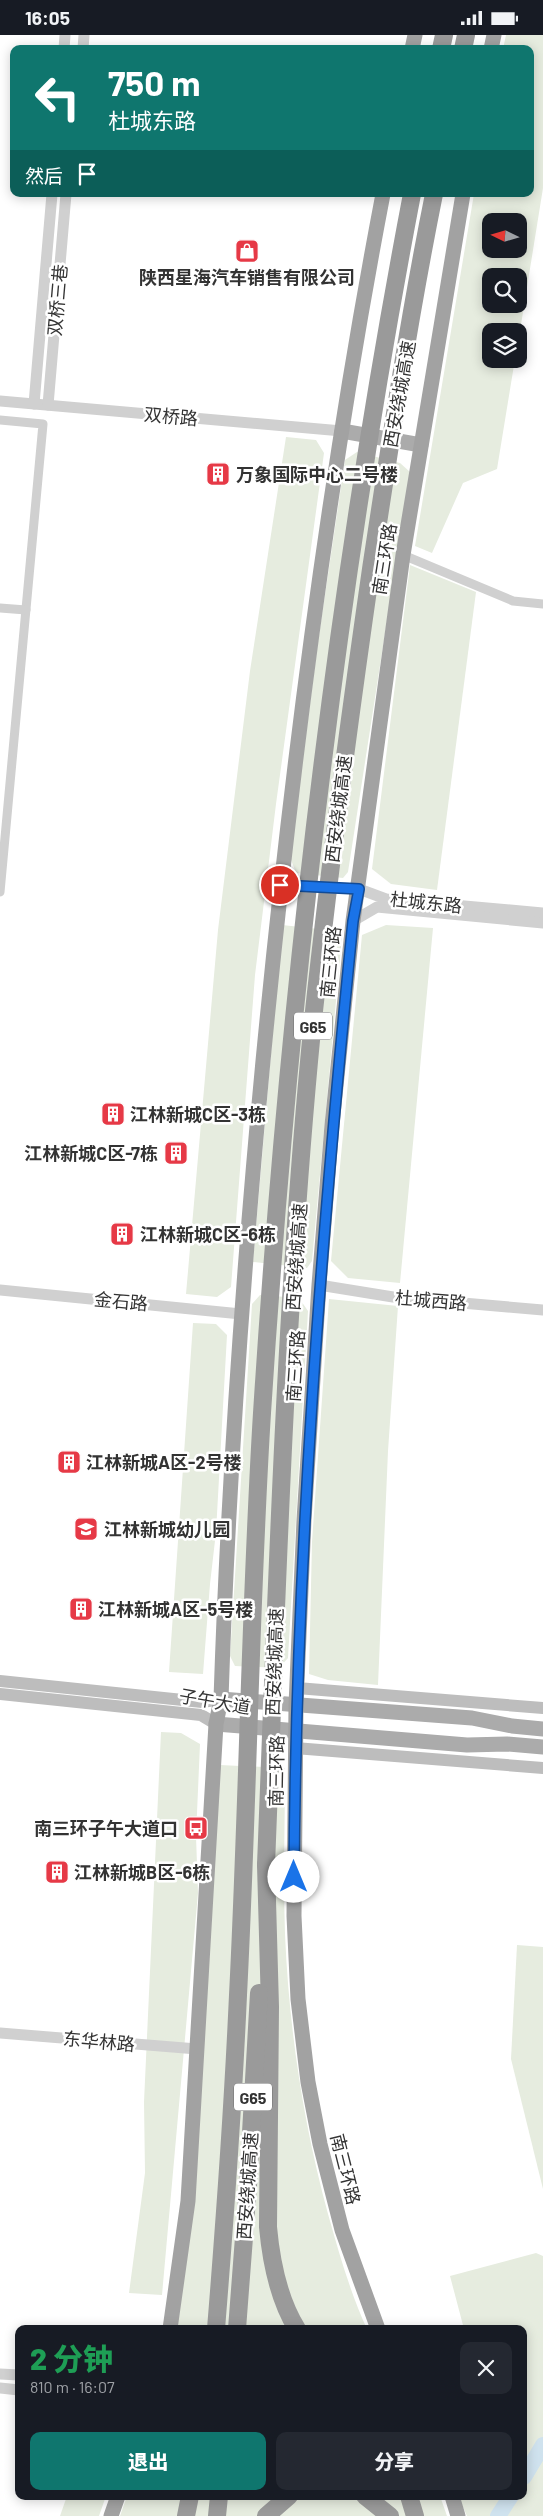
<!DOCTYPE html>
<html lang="zh">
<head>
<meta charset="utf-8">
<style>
	:root { --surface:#171b24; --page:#242831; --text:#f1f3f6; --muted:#9ea1a6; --accent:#0f766e }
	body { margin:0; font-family:Barlow,"Noto Sans SC",sans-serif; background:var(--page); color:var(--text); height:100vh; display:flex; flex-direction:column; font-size:19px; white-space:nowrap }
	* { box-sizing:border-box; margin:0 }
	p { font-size:16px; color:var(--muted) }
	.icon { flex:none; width:28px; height:28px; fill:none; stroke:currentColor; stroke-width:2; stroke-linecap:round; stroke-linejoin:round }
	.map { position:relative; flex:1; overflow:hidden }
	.panel { position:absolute; left:15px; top:2290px; width:512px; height:175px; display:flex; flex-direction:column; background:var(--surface); border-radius:10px; box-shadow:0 2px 12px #0003 }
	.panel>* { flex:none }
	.banner { position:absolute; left:10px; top:10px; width:524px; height:152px; border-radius:10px; box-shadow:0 2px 12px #0003; background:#0f766e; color:#fff; overflow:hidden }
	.needle { width:32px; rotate:275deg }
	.fabs { position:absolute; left:482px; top:178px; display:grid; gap:10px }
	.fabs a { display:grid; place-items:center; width:45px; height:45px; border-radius:10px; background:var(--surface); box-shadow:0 2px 12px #0003; font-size:25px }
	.pin { position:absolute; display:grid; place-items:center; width:42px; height:42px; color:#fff; margin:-21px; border:2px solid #fff; border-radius:50%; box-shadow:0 1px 5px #0007 }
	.me { position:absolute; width:55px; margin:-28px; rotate:0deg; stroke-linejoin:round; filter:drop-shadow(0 0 4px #0008) }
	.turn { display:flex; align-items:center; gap:18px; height:105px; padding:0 15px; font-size:22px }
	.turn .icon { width:65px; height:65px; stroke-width:2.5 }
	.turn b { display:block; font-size:35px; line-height:42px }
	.then { display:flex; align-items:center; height:48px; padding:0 15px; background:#0003; gap:10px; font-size:19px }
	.round { display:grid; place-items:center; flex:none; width:52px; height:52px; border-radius:10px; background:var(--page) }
	.head { display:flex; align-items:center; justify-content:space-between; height:85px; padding:0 15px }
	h1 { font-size:30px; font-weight:800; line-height:38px; color:#1e9e55 }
	.button { display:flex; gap:10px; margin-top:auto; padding:10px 15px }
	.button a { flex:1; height:58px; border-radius:10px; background:var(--accent); color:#fff; font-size:20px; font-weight:800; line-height:58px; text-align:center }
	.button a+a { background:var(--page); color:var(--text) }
	.status { display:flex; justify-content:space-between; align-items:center; height:35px; padding:0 25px; background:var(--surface); direction:ltr }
	.status svg { height:14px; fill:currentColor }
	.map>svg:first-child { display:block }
</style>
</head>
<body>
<div class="status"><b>16:05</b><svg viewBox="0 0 49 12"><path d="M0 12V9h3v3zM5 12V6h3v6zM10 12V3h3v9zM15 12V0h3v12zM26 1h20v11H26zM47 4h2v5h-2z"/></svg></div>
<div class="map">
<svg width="543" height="2481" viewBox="0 0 543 2481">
	<rect width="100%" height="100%" fill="#fff"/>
	<!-- green -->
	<g fill="#e6ecdf" fill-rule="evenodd">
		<path d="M 506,0 L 543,0 L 543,153 L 519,302 L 519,296 L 491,296 L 491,324 L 515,324 L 497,434 L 463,448 L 432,518 L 415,511 L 474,159 L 530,159 L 530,14 L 503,14 ZM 491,186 L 519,186 L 519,214 L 491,214 ZM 491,241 L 519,241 L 519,269 L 491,269 Z"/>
		<polygon points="286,402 316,405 324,418 276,769 255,940 231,1252 217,1262 186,1259 218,895 250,636"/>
		<polygon points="357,417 400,428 410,437 348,837 343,843 296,838 290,822 318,607 345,425"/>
		<polygon points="410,530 476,557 437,855 391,849 372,834"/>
		<polygon points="282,890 337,896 342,901 312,1226 307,1233 253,1227"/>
		<polygon points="386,890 433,893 400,1248 348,1243 331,1226 362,900"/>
		<polygon points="260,1260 299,1263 308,1276 288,1623 279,1633 235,1631 230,1621 252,1269"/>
		<polygon points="329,1264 398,1271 388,1416 378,1650 328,1645 309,1639 312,1507"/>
		<polygon points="193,1288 216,1289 227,1300 216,1497 210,1549 203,1639 169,1637"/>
		<polygon points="161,1697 181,1698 200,1709 196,1801 198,1858 162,2260 129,2258 145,2138 144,2067"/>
		<path d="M 220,1730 L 285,1733 C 285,1788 283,1844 285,1899 C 289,1994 303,2087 328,2179 C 339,2218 350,2257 367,2294 L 174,2294 Z"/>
		<polygon points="517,1910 543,1912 543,2154 511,2024"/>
		<polygon points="536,2218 543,2221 543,2481 467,2481 458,2461 524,2461 524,2294 464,2294 450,2241"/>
		<polygon points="67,2461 106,2461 99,2481 60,2481"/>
		<polygon points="127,2461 440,2461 447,2481 120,2481"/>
	</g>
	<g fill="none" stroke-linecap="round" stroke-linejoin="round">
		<!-- river -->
		<g stroke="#cfe2ee" stroke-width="16">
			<polyline points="524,2442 543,2410"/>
			<polyline points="498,2481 511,2461"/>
		</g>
		<!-- minor -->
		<g stroke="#d0d0d0" stroke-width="9">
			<polyline points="0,385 43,389 0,857"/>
			<polyline points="403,520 513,566 543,569"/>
			<polyline points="0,573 26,575"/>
		</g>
		<!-- tertiary -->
		<g stroke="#d0d0d0" stroke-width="11">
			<polyline points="64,14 65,0"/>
			<polyline points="83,14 84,0"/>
			<polyline points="0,366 342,396"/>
			<polyline points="34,369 52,159"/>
			<polyline points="48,370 66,159"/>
			<polyline points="280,850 359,854 386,864 543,878"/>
			<polyline points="353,886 377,872 543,888"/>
			<polyline points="319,1250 393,1262 543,1275"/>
			<polyline points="0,1255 241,1279"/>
			<polyline points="0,1998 197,2014"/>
			<polyline points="0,2339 19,2340"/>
			<polyline points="0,2353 19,2355"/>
		</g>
		<!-- secondary -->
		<g stroke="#bdbdbd" stroke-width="12">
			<polyline points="0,1646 202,1667 221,1664"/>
			<polyline points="297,1653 543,1673"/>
			<polyline points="0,1659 201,1680 216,1689"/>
			<polyline points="295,1713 543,1733"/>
		</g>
		<!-- primary -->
		<g stroke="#ababab" stroke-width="15">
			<polyline points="342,396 421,410"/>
			<polyline points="221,1664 472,1683 512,1691 543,1694"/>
			<polyline points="216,1689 467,1710 507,1709 543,1712"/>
		</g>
		<!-- trunk -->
		<g stroke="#a2a2a2" stroke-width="15">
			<polyline points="412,14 415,0"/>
			<polyline points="491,14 494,0"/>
			<path d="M 170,2294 L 188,2166 L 216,1689 L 221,1664 C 228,1451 243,1238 263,1026 C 291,735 328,446 383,159"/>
			<polyline points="378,2294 342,2195 320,2109 308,2047 298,1964 294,1881 296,1670 304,1485 319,1250 332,1090 353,886 403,520 463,159"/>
			<polyline points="452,2461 458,2481"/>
			<polyline points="111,2481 118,2461"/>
		</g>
		<!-- motorway -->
		<g stroke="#9a9a9a" stroke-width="18">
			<polyline points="441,14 444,0"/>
			<polyline points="463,14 466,0"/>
			<path d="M 266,1830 L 270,1972 L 268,2192 C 271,2225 279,2265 297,2294"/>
			<polyline points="237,2294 248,2150 259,1958"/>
			<polyline points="365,2461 390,2481"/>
			<polyline points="409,2461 415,2481"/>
			<polyline points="186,2481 190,2461"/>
			<polyline points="217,2481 219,2461"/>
			<polyline points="266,2481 289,2461"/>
		</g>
		<!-- motorway-bridge -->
		<g stroke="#9a9a9a" stroke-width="18">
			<path d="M 266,1830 C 277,1552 285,1272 312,995 C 328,841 349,687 371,534 C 390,409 409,283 434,159"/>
			<path d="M 216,2294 C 225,2183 233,2071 238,1960 C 248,1766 250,1572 262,1378 C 288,969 335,562 412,159"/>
		</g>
	</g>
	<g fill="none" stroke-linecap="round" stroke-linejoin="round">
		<!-- route casing -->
		<g stroke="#114b97" stroke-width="12">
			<path id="route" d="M 280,850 L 359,854 L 353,886 C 321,1204 296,1522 294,1842"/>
		</g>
		<!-- route -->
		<use href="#route" stroke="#1a73e8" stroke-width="9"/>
	</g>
	<!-- icons -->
	<defs>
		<g id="shop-square" transform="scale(1.25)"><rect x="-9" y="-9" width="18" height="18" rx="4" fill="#e63946" stroke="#fff"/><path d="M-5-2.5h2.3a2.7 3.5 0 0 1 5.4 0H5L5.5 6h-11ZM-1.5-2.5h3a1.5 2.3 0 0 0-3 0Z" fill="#fff"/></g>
		<g id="building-square" transform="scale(1.25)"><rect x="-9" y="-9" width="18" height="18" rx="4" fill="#e63946" stroke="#fff"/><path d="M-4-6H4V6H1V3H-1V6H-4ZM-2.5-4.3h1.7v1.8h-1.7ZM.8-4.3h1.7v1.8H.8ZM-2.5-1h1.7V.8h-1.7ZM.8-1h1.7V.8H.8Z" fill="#fff"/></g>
		<g id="school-square" transform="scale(1.25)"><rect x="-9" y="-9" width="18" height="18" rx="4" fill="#e63946" stroke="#fff"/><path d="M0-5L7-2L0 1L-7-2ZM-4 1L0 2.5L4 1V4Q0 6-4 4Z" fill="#fff"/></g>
		<g id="bus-square" transform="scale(1.25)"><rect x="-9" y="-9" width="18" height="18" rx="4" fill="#e63946" stroke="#fff"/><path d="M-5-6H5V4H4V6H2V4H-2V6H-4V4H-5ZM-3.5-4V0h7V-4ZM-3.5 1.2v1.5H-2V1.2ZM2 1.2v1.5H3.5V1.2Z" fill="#fff"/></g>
	</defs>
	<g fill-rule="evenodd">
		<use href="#shop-square" x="247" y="216"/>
		<use href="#building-square" x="218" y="439"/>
		<use href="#building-square" x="113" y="1079"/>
		<use href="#building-square" x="176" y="1118"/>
		<use href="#building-square" x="122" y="1199"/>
		<use href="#building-square" x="69" y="1427"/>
		<use href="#school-square" x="86" y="1494"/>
		<use href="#building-square" x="81" y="1574"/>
		<use href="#bus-square" x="196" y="1793"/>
		<use href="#building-square" x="57" y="1837"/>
	</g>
	<g text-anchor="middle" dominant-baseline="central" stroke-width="5" stroke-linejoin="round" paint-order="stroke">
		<!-- shield labels -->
		<g fill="#fff" stroke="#707070" stroke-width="1">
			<rect x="294" y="977.5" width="38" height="27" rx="4"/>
			<rect x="234" y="2048.5" width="38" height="27" rx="4"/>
		</g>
		<g font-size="16" font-weight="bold" fill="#333">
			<text x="313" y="991">G65</text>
			<text x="253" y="2062">G65</text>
		</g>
		<!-- poi labels -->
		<g font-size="18" font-weight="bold" fill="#333" stroke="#fff" text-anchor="start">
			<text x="247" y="242" text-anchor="middle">陕西星海汽车销售有限公司</text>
			<text x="236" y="439">万象国际中心二号楼</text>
			<text x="130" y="1079">江林新城C区-3栋</text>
			<text x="158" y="1118" text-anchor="end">江林新城C区-7栋</text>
			<text x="140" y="1199">江林新城C区-6栋</text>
			<text x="86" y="1427">江林新城A区-2号楼</text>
			<text x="104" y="1494">江林新城幼儿园</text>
			<text x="98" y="1574">江林新城A区-5号楼</text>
			<text x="178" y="1793" text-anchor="end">南三环子午大道口</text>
			<text x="74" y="1837">江林新城B区-6栋</text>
		</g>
		<!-- street labels -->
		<g font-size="18" fill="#333" stroke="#fff">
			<text transform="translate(57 265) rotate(-85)">双桥三巷</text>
			<text transform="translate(399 359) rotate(-80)">西安绕城高速</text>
			<text transform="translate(171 381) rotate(5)">双桥路</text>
			<text transform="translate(384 524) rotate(-81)">南三环路</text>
			<text transform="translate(338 774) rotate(-83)">西安绕城高速</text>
			<text transform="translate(426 867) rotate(6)">杜城东路</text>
			<text transform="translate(330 927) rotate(-84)">南三环路</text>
			<text transform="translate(296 1222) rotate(-86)">西安绕城高速</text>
			<text transform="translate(431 1265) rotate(5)">杜城西路</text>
			<text transform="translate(121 1266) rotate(5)">金石路</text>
			<text transform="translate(295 1331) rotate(-86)">南三环路</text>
			<text transform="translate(274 1627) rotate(-88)">西安绕城高速</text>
			<text transform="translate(215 1666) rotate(10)">子午大道</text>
			<text transform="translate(276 1736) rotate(-89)">南三环路</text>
			<text transform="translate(99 2006) rotate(5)">东华林路</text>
			<text transform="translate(346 2134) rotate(76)">南三环路</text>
			<text transform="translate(247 2151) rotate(-86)">西安绕城高速</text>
		</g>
	</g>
</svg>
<div class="fabs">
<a><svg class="needle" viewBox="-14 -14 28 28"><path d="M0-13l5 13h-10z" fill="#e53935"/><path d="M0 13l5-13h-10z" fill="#9ea1a6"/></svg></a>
<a><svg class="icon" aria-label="search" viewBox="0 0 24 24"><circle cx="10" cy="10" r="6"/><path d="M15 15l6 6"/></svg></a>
<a><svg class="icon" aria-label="layers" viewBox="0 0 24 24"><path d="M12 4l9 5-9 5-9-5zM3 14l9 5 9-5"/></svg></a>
</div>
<div class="pin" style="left:280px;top:850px;background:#d93025"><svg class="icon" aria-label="arrive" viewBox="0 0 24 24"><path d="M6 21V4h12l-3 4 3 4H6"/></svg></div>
<svg class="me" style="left:294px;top:1842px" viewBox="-20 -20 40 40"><circle r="19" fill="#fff"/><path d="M0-13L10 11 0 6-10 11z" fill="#1a73e8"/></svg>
<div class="banner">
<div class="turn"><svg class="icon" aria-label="left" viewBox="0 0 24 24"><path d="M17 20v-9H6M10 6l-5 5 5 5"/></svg><div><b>750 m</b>杜城东路</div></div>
<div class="then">然后<svg class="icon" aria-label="arrive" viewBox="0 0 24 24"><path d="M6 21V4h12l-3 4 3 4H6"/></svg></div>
</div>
<section class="panel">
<div class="head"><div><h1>2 分钟</h1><p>810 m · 16:07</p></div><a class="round"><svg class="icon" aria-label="close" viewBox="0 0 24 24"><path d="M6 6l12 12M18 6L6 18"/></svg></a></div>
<div class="button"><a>退出</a><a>分享</a></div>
</section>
</div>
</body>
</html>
